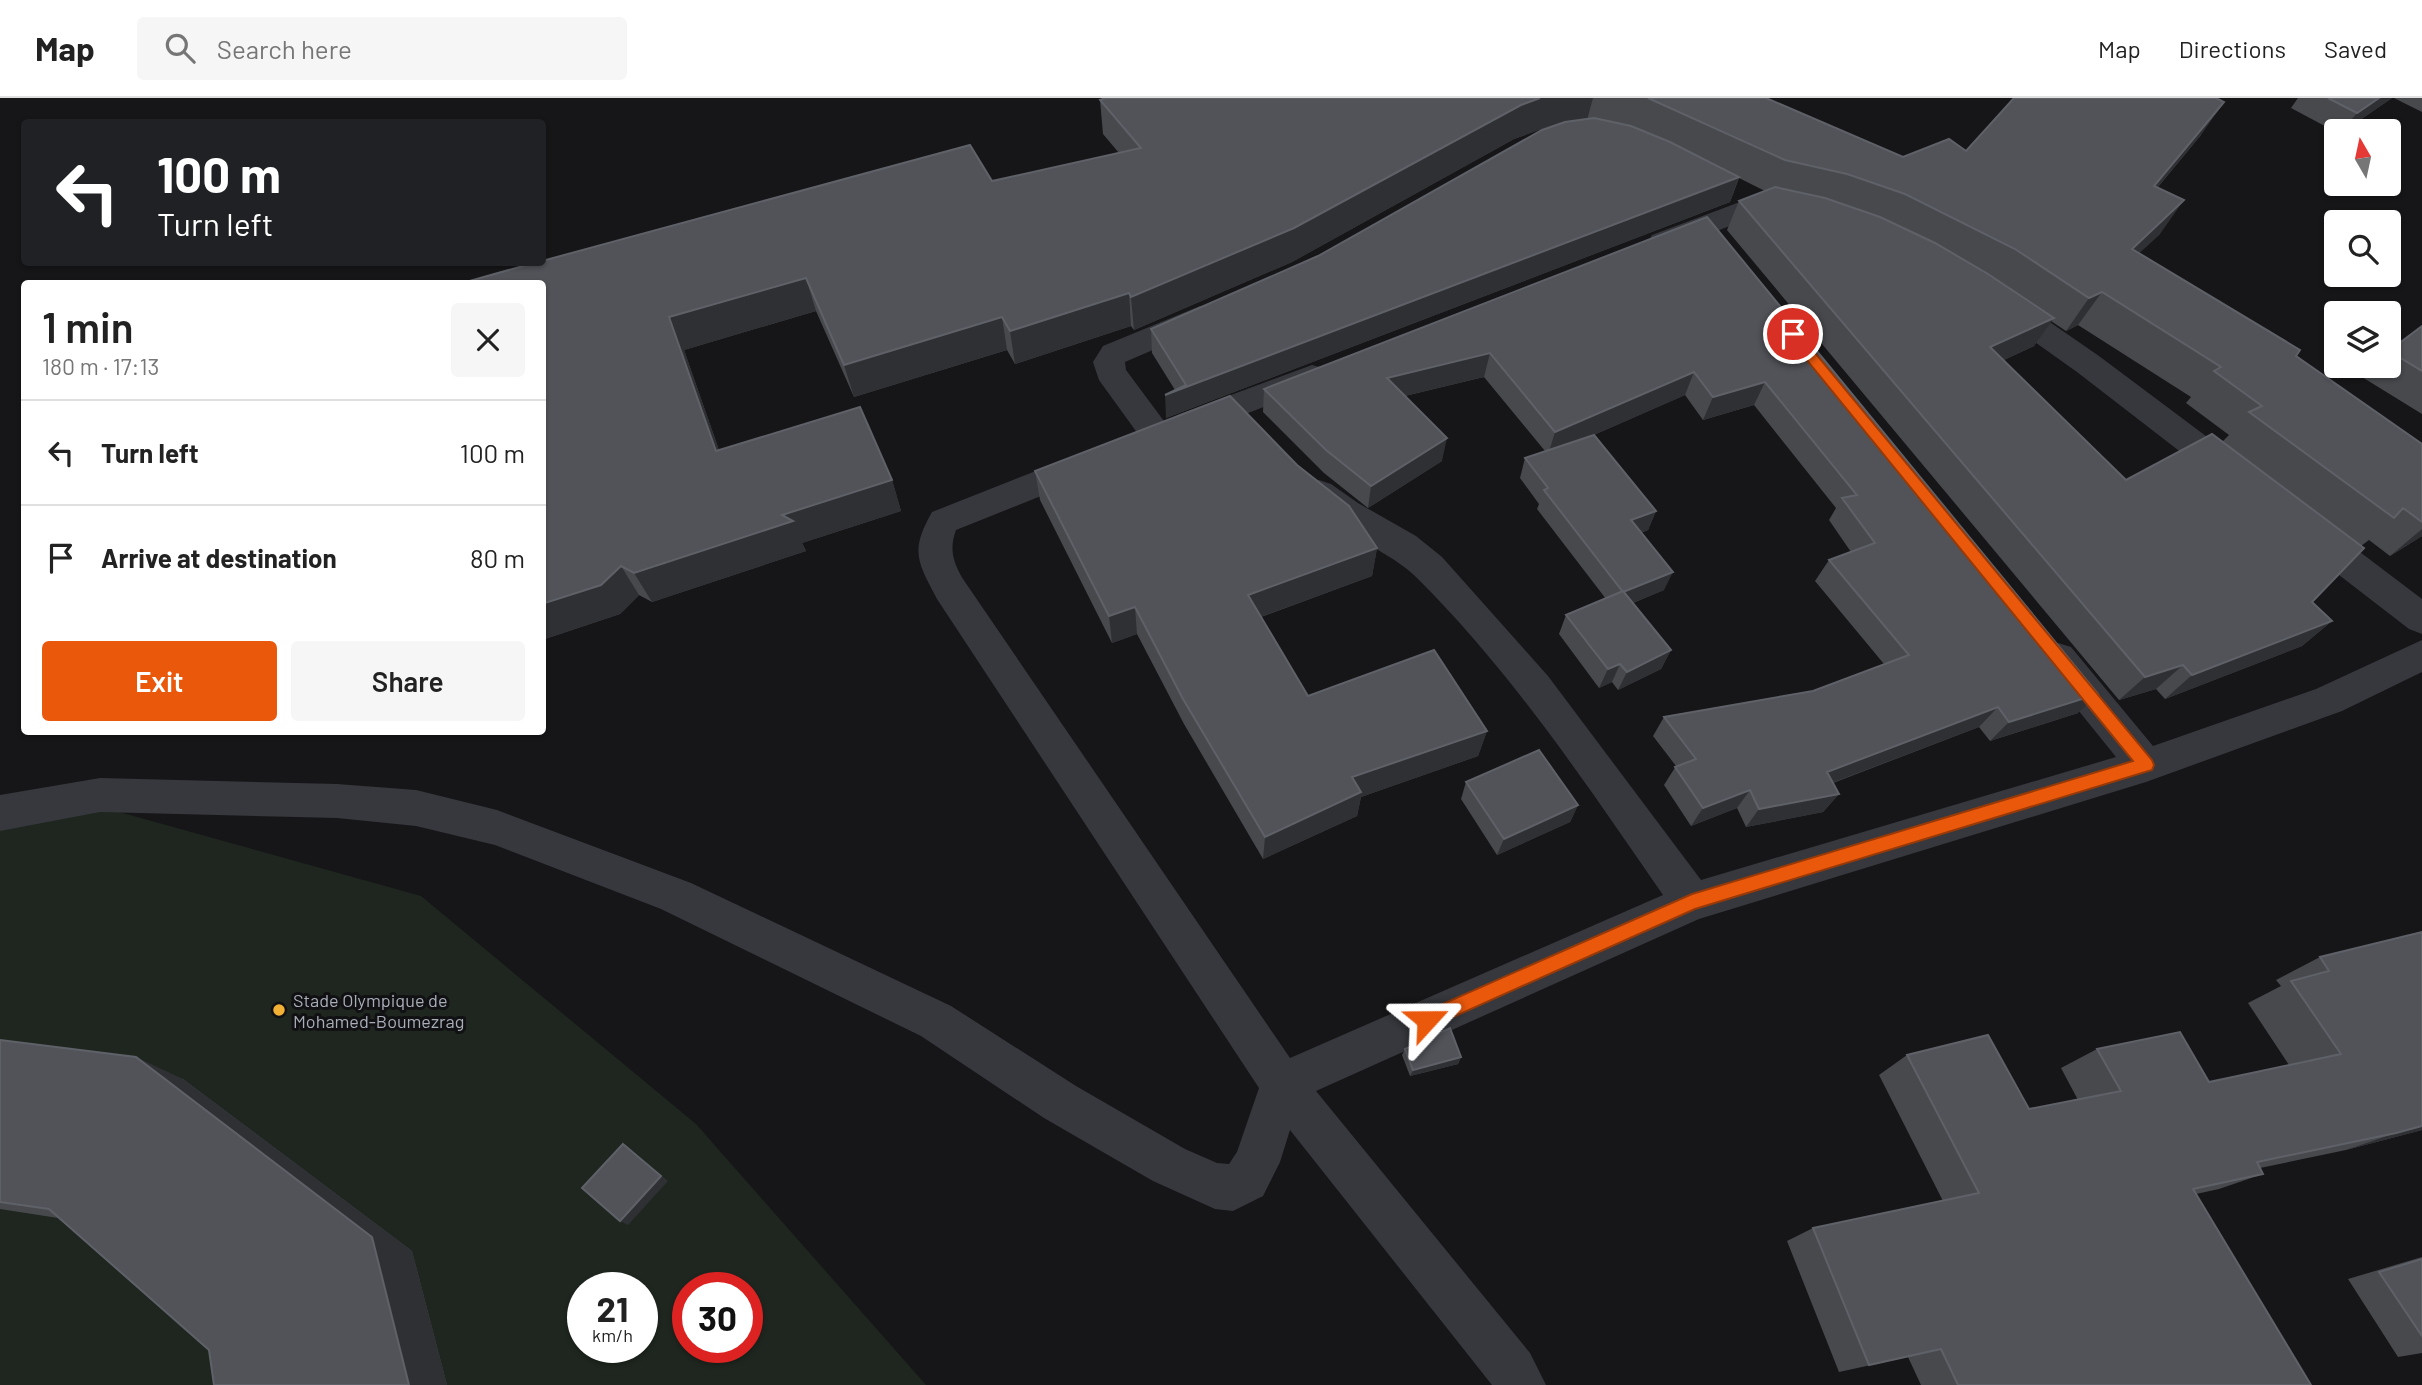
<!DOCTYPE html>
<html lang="en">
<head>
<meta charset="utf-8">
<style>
	:root { --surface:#fff; --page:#f6f6f6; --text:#222; --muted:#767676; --line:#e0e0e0; --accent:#ea580c }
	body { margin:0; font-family:Barlow,sans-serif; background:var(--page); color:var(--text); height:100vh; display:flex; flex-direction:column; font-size:26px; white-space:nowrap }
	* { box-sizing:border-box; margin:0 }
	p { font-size:23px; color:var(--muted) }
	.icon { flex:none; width:38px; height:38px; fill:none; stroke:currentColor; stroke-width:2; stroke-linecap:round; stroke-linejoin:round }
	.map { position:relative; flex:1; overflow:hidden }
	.side { position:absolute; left:21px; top:182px; width:525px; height:455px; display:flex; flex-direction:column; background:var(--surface); border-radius:7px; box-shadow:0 2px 5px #0004 }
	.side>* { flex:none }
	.banner { position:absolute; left:21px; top:21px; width:525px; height:147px; border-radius:7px; box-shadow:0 2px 5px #0004; background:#202124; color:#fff; overflow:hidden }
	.needle { width:46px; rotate:351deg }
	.controls { position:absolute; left:2324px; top:21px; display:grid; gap:14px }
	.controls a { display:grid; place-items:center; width:77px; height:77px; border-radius:7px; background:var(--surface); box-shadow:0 2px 5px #0004; font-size:35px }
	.speed { position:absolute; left:567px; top:1174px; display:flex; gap:14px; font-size:35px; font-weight:700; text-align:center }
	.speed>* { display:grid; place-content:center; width:91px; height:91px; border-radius:50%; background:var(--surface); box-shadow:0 2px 5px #0004; line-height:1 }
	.speed small { font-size:18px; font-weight:400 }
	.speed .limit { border:10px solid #d22; background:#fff; color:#111 }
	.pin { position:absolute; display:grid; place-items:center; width:60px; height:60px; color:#fff; margin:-30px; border:4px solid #fff; border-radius:50%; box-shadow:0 2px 7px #0007 }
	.me { position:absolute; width:77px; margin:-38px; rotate:66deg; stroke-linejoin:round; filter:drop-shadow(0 0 5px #0008) }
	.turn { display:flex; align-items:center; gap:24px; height:147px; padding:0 21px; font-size:32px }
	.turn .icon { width:91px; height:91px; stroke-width:2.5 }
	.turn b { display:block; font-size:49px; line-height:60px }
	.round { display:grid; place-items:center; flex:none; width:74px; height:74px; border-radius:7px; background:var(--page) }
	.head { display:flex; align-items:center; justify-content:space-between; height:119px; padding:0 21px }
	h1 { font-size:42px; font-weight:600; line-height:52px }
	.cta { display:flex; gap:14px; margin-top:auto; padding:14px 21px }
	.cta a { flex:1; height:80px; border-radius:7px; background:var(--accent); color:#fff; font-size:28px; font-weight:600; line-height:80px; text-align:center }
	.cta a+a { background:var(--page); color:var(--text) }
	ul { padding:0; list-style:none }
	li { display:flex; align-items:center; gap:21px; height:105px; padding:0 21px; border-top:2px solid var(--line) }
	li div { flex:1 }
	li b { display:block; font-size:26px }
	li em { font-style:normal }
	header { display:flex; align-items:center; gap:42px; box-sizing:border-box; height:98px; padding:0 35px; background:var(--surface); border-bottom:2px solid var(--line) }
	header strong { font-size:33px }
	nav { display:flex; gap:38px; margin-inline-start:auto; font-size:24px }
	.search { width:490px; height:63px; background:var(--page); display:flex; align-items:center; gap:18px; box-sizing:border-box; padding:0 24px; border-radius:7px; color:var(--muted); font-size:26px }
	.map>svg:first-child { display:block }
</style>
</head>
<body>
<header>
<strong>Map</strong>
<div class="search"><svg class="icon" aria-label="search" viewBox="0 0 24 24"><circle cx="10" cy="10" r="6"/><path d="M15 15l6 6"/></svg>Search here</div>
<nav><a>Map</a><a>Directions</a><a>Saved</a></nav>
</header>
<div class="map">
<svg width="2422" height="1287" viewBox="0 0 2422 1287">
	<rect width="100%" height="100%" fill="#161618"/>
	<!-- green -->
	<path fill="#1e261f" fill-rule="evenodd" d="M 94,707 L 421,798 L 696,1026 L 926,1287 L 0,1287 L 0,727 ZM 583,1190 L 642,1190 L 642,1250 L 583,1250 ZM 688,1190 L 747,1190 L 747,1250 L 688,1250 Z"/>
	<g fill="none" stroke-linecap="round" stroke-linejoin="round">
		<!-- minor -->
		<g fill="#37383d" fill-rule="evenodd">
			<polygon points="1761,96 1794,102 1799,109 1794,116 1784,118 1763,115 1663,154 1652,151 1648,144 1652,137"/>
			<polygon points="2001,194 2012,198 2099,258 2246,368 2251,377 2246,386 2234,390 2222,386 2077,274 1990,212 1986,205 1990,198"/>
			<polygon points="1200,208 1211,211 1216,219 1211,227 1125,264 1126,272 1175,338 1170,347 1158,350 1146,347 1099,282 1093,264 1103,248"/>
			<polygon points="1312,267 1323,270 1328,278 1323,286 1189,338 1177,335 1173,326 1177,317"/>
			<path d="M 1084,354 L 1096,358 L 1101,367 L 1096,376 L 956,432 C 949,451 953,464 963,481 L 1290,960 L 1663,797 C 1587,687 1511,573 1416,479 C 1386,449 1320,429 1302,395 L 1307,386 L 1319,382 L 1331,386 L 1358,405 L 1416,438 L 1442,459 L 1548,578 L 1701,782 L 2116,659 L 2045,571 L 2039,560 L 2045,549 L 2058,545 L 2071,549 L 2153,648 L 2316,591 L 2422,542 L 2422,574 L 2342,613 L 2146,684 L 1699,821 L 1316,993 L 1530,1255 L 1546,1287 L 1492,1287 L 1290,1032 L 1280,1064 L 1263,1098 L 1233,1113 L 1215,1111 L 1153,1083 L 1044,1020 L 921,938 L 661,811 L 495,747 L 416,728 L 337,720 L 100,714 L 0,733 L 0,697 L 100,680 L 337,686 L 416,692 L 497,712 L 691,785 L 951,908 L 1076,988 L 1185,1051 L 1217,1065 L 1229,1066 L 1237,1054 L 1259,990 L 937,501 C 917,463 910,453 932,414 Z"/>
			<polygon points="2307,420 2319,423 2422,501 2422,536 2409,531 2295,443 2290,433 2295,423"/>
		</g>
	</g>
	<!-- wall -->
	<g fill="#47494d" fill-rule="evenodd">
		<path d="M 1105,0 L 1766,0 L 1903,59 L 1966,53 L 2201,37 L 2158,89 L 2160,136 L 2139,155 L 2296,258 L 2422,346 L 2422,438 L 2390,458 L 2369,442 L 2361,448 L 2312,504 L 2332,523 L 2302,548 L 2165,601 L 2156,591 L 2119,602 L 1727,132 L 1739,103 L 1765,93 L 1739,80 L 1730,104 L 1166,320 L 1175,292 L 1152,255 L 1151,231 L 1318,158 L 1556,27 L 1547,29 L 1514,41 L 1292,164 L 1134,232 L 1131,228 L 1015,266 L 1007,252 L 854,299 L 816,213 L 684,252 L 719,352 L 892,382 L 901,413 L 802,445 L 806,453 L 652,504 L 639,497 L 620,516 L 542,542 L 542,186 L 1119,55 L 1103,36 L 1100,2 ZM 2051,223 L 2066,233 L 2078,227 L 2191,299 L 2186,305 L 2229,337 L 2222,344 L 2126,382 L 2004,262 L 2034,248 Z"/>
		<polygon points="2298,0 2392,0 2344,33 2336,34 2291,10"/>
		<polygon points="2394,0 2422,0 2422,14"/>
		<polygon points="1707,119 2078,615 1990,643 1979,629 1833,685 1839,696 1823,714 1746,729 1737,710 1691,728 1664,687 1676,668 1653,638 1664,619 1813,593 1884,566 1815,483 1829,462 1851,454 1829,422 1836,410 1754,307 1703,322 1685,297 1587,340 1656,413 1648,432 1641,435 1664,492 1633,505 1671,552 1661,571 1618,592 1612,584 1599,590 1559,536 1566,517 1606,501 1537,411 1539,406 1520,380 1525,360 1545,353 1484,279 1405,298 1442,363 1368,410 1324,375 1263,314 1264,291"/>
		<polygon points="2422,228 2422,316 2362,279 2373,268 2389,268 2389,252"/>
		<polygon points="1035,373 1377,450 1372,478 1261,519 1308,598 1487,633 1478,658 1361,699 1357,718 1263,761 1184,626 1137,536 1112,545 1040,402"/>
		<polygon points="1466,684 1578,707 1570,724 1497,757 1461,701"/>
		<polygon points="2422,834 2422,1032 2346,1052 2260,1070 2263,1076 2219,1091 2196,1096 2311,1287 1921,1287 1908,1259 1839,1274 1787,1143 1813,1130 1943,1103 1879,977 1907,957 2029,1011 2078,1002 2061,970 2097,951 2209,984 2289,967 2248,905 2281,888 2276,882 2320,859"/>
		<polygon points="0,942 183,981 412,1153 447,1287 214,1287 209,1252 58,1120 0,1111"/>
		<polygon points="1405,951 1461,959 1458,966 1410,978 1402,957"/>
		<polygon points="2422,1159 2422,1255 2398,1259 2348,1181"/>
	</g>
	<!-- shaded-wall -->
	<g fill="#2f3033">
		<polygon points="1540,0 1593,0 1587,22 1547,29 1514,41 1292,164 1134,232 1131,199 1521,7"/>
		<polygon points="2379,0 2392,0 2344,33 2342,33 2357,15"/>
		<polygon points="2224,4 2201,37 2131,121 2154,88"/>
		<polygon points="1739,79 1730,104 1166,320 1165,297"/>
		<polygon points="2184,102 2160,136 2108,184 2132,151"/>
		<polygon points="806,180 816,213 684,252 730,384 716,353 669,219"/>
		<polygon points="2102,194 2078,227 2066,233 2089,200"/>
		<polygon points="1129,195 1131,228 1015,266 1010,233"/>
		<polygon points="1002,219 1007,252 854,299 844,267"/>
		<polygon points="2054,220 2034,248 1972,277 1990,249"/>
		<polygon points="1490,255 1484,279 1383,303 1387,280"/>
		<polygon points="1694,274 1685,297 1548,357 1555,334"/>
		<polygon points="1765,284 1754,307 1703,322 1713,299"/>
		<polygon points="1447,340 1442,363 1368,410 1371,388"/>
		<polygon points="892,382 901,413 802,445 806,453 652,504 634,475 782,417"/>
		<polygon points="1656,413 1648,432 1623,441 1631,422"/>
		<polygon points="2422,431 2422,438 2390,458"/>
		<polygon points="1377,450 1372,478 1247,524 1248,497"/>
		<polygon points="621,468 639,497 620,516 542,542 542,506"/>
		<polygon points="1673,474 1664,492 1615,512 1623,494"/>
		<polygon points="1135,509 1137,536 1112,545 1109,518"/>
		<polygon points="2332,523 2302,548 2165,601 2192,577"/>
		<polygon points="1671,552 1661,571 1618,592 1627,574"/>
		<polygon points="1620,566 1612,584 1599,590 1608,571"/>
		<polygon points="2183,567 2156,591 2119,602 2145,579"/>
		<polygon points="2098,596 2078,615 1990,643 2009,624"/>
		<polygon points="1998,609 1979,629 1813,692 1827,674"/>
		<polygon points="1487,633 1478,658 1361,699 1357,718 1263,761 1265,739 1352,679"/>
		<polygon points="1750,692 1737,710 1691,728 1703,710"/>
		<polygon points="1839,696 1823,714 1746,729 1759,711"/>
		<polygon points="1578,707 1570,724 1497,757 1504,741"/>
		<polygon points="136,959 183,981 412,1153 447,1287 409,1287"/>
		<polygon points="1461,959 1458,966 1410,978 1413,972"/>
		<polygon points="2422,1028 2422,1032 2346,1052 2396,1035"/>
		<polygon points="623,1046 668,1083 628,1127 620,1123"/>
	</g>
	<!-- building -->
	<g fill="#525359" stroke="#5f6168" stroke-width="2">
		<polygon points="1105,0 1540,0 1521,7 1294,130 1131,199 1129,195 1010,233 1002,219 844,267 806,180 669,219 716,353 860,309 892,382 782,417 793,423 634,475 621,468 601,487 542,506 542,186 459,186 537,164 542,164 542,163 970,47 992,83 1141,50 1100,2"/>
		<polygon points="1648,0 1766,0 1903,59 1949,41 1966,53 2014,0 2216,0 2224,4 2154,88 2184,102 2132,151 2300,252 2296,258 2422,346 2422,424 2403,410 2394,420 2249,314 2262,308 2214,273 2221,269 2102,194 2089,200 2015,151 1905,96 1847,76 1785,62"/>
		<polygon points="2328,0 2379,0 2357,15"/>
		<polygon points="1594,20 1631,28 1670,44 1739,79 1165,297 1186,287 1151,231 1318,158 1542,32 1565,24"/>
		<polygon points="1775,89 1825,100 1880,119 1935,145 1988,176 2054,220 1990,249 2126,382 2212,336 2364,450 2312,504 2332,523 2192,577 2183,567 2145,579 1739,103"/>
		<polygon points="1707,119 2098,596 2009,624 1998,609 1827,674 1839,696 1759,711 1750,692 1703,710 1675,669 1696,661 1664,619 1813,593 1909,557 1829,462 1875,445 1842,400 1857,397 1765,284 1713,299 1694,274 1555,334 1490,255 1387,280 1447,340 1371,388 1326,352 1264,291"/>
		<polygon points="2422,228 2422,273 2389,253"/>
		<polygon points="1230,298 1297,367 1349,408 1377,450 1248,497 1308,598 1434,552 1487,633 1352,679 1361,694 1265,739 1183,601 1135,509 1109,518 1035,373"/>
		<polygon points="1594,337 1656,413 1631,422 1673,474 1623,494 1544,392 1548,390 1525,360"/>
		<polygon points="1623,493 1671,552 1627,574 1620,566 1608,571 1566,517"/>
		<polygon points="1539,652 1578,707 1504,741 1466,684"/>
		<polygon points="2422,834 2422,1028 2396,1035 2257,1064 2263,1076 2193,1091 2311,1287 1958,1287 1941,1251 1869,1267 1813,1130 1979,1095 1907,957 1988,937 2029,1011 2121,993 2097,951 2180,934 2209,984 2341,956 2291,883 2329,873 2320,859"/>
		<polygon points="1450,930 1461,959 1413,972 1405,951"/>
		<polygon points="0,942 136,959 372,1139 409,1287 214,1287 209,1252 49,1111 0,1104"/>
		<polygon points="623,1046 661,1078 620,1123 582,1090"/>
		<polygon points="2422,1161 2422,1238 2379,1174"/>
	</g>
	<!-- route -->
	<polygon fill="#ea580c" stroke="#983908" stroke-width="2" points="1793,231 1797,233 2152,662 2154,667 2152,672 1695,811 1433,928 1427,931 1420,928 1418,922 1420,916 1692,796 2133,663 1788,239 1786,236"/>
	<!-- markers -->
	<circle fill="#f2b134" stroke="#111113" stroke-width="2.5" cx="279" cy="912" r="7"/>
	<g text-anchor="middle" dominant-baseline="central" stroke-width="6" stroke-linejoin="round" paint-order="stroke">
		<!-- poi labels -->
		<g font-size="18" fill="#a8adb8" stroke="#111113" text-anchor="start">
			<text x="293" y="902">Stade Olympique de<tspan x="293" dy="21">Mohamed-Boumezrag</tspan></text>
		</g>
	</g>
</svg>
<div class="controls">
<a><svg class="needle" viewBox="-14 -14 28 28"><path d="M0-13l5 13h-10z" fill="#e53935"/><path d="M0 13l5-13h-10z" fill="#767676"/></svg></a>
<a><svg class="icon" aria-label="search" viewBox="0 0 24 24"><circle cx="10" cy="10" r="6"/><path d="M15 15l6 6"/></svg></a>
<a><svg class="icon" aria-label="layers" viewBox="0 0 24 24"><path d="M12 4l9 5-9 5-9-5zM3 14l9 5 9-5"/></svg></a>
</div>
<div class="speed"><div>21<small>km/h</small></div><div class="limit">30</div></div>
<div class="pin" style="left:1793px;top:236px;background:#d93025"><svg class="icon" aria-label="arrive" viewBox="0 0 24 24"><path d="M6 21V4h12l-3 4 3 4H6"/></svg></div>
<svg class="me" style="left:1427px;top:922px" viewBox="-20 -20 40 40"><path d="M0-17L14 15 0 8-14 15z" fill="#ea580c" stroke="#fff" stroke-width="4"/></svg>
<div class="banner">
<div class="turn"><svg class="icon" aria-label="left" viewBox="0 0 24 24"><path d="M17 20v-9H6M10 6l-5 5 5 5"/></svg><div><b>100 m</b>Turn left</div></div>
</div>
<section class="side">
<div class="head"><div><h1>1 min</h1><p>180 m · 17:13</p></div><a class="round"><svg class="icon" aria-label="close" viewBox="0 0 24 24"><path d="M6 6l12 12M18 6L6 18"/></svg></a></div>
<ul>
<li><svg class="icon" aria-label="left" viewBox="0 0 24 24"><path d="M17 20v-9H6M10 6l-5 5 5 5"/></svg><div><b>Turn left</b></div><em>100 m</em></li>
<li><svg class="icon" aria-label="arrive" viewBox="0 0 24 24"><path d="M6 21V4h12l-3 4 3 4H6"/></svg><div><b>Arrive at destination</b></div><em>80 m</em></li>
</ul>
<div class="cta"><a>Exit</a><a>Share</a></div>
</section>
</div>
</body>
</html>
